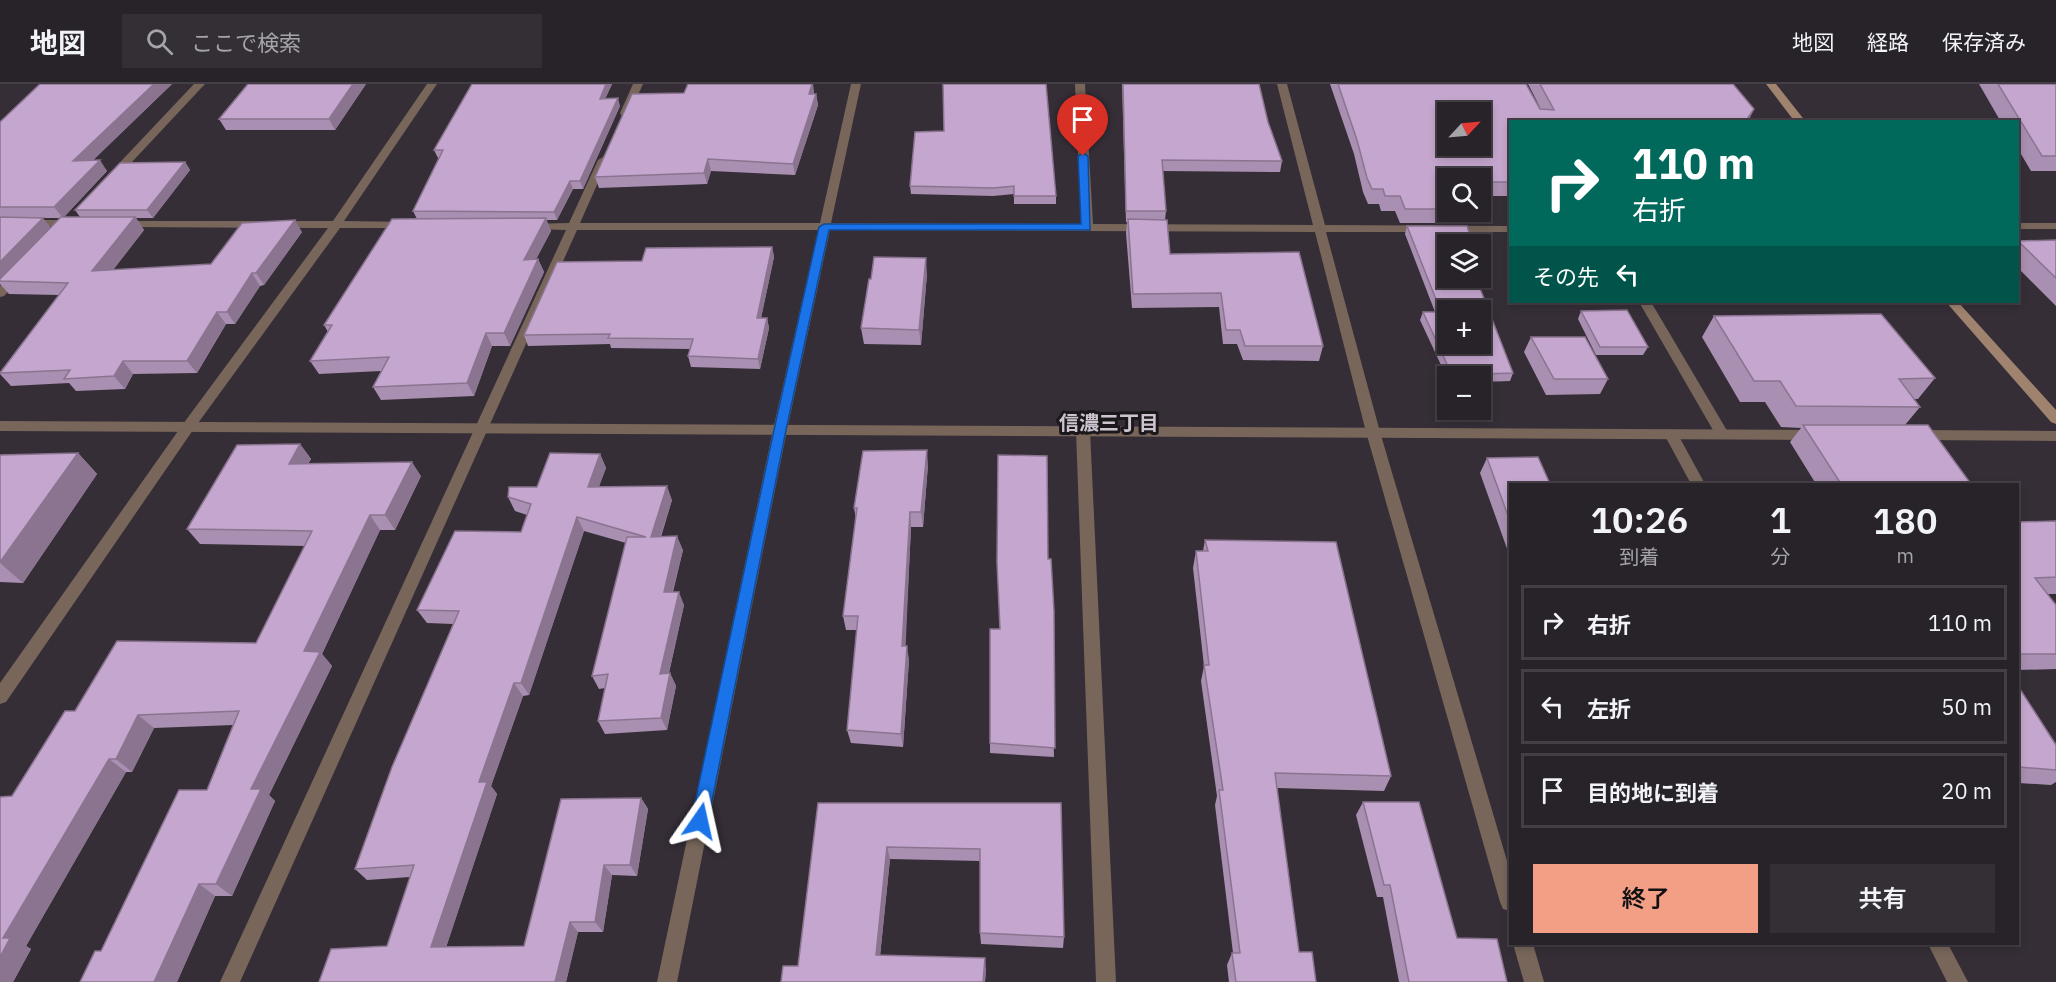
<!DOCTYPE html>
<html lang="ja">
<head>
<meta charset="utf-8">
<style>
	:root { --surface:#282229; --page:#342f35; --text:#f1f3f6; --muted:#a5a4a8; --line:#443f46; --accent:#f39f86 }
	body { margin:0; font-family:"IBM Plex Sans","Noto Sans JP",sans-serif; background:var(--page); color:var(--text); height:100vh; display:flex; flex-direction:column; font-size:22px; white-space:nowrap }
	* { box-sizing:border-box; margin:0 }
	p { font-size:20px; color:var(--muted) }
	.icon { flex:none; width:33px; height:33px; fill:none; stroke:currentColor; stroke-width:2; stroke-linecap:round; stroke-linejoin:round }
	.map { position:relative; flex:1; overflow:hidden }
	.panel { position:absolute; left:1509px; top:399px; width:510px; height:462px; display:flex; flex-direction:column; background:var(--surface); border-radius:0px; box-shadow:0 3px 9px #0003,0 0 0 2px var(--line) }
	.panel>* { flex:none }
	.hud { position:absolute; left:1509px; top:36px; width:510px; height:183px; border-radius:0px; box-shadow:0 3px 9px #0003,0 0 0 2px var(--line); background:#00695c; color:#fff; overflow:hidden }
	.needle { width:39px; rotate:64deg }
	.buttons { position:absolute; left:1437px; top:18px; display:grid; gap:12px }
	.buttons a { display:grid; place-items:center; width:54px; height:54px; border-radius:0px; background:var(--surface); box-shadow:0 3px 9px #0003,0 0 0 2px var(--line); font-size:30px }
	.pin { position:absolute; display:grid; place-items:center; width:51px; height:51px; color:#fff; margin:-62px -26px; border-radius:50% 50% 50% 0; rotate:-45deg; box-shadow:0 0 6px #0007 }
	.pin .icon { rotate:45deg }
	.me { position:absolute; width:66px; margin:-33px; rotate:11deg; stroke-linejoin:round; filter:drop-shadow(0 0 4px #0008) }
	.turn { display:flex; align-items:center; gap:21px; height:126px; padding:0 24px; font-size:27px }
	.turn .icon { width:78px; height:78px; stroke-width:2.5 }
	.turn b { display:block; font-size:42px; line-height:51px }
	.then { display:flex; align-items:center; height:57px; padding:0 24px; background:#0003; gap:12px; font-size:22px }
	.eta { display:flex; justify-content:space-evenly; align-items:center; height:102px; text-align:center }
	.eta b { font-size:36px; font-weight:600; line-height:42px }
	.cta { display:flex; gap:12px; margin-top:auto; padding:12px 24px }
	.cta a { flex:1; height:69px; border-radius:0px; background:var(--accent); color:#111; font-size:24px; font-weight:600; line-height:69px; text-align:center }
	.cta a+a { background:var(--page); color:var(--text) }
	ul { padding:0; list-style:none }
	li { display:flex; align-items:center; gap:18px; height:75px; margin:0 12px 9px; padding:0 12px; border:3px solid var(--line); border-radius:0px }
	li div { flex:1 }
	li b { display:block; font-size:22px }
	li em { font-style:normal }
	header { display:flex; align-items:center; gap:36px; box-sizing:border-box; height:84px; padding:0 30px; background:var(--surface); border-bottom:2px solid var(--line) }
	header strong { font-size:28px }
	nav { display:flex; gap:33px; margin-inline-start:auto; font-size:21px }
	.search { width:420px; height:54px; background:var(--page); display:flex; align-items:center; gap:15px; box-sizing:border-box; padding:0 21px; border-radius:0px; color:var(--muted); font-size:22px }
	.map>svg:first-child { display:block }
</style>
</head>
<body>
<header>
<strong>地図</strong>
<div class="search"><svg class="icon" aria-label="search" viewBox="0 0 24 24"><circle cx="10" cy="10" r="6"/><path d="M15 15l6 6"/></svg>ここで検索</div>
<nav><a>地図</a><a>経路</a><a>保存済み</a></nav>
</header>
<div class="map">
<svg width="2056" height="898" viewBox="0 0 2056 898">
	<rect width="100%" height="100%" fill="#352e37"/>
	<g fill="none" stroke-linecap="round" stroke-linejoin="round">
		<!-- minor -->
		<g fill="#78665a" fill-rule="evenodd">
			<polygon points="194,0 205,0 116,95 108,95 108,91"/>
			<polygon points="427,0 437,0 344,137 410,138 416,141 410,144 340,144 193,346 6,618 0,620 0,599 183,340 328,144 122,143 116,140 122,137 333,137"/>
			<polygon points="633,0 643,0 629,31 621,31 620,29"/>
			<polygon points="851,0 861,0 831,139 1081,140 1075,0 1085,0 1093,140 1313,141 1277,0 1287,0 1325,141 1510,142 1510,148 1326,148 1380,348 1510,787 1510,827 1503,825 1500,818 1366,348 1315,148 830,146 787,346 677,898 657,898 773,346 818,146 577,146 240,898 220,898 566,146 530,145 524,142 526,140 569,139 598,76 603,73 608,76 580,139 820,139"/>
			<polygon points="0,136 74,136 80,139 74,142 0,142"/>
			<rect x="2018" y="139" width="38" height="6"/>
			<polygon points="19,186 25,190 23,193 4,212 0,213 0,202 15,187"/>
			<polygon points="1639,218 1651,218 1729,350 1727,353 1717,353"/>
			<polygon points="1083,342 1090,347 1116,898 1096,898 1076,347"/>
			<polygon points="1671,345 1676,347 1705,400 1691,400 1664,350"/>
			<polygon points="1513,860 1533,860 1544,898 1524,898"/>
			<polygon points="1928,860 1948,860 1968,898 1947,898"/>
		</g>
		<!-- tertiary -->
		<g fill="#78665a" fill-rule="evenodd">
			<polygon points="0,337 1816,346 1823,351 1816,356 0,347"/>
			<polygon points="1915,346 2056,347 2056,357 1915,356 1908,351"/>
		</g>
		<!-- secondary -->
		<g fill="#9f836f" fill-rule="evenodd">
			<polygon points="1766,0 1776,0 1806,38 1795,38"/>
			<polygon points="1946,218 1958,218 2056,326 2056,340 2051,338"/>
		</g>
	</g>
	<!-- wall -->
	<g fill="#a98fb1" fill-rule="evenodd">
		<path d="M 40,0 L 172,0 L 92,77 L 107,87 L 64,133 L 80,133 L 75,126 L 185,78 L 190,86 L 153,134 L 136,134 L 144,146 L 113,186 L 211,180 L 302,148 L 264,201 L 260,202 L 235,240 L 226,240 L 197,289 L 133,290 L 125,305 L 76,307 L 69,299 L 11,302 L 0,290 L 0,288 L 59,211 L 9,210 L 0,200 L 0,38 ZM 38,134 L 60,134 L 51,144 Z"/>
		<polygon points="248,0 366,0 335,46 226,46 219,35"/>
		<polygon points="472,0 612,0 605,15 620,22 583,105 573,105 557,136 546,136 551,147 536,175 538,175 544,188 510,262 492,262 474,312 381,316 373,303 381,287 319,290 310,277 328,248 324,241 417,135 413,127 439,74 438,74 434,66"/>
		<polygon points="1122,0 1259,0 1268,38 1282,77 1280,88 1163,87 1166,127 1165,136 1170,170 1323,262 1319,277 1243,276 1237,260 1223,260 1219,223 1132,224 1126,149 1127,138 1126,138"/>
		<polygon points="1330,0 1526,0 1541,25 1528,0 1733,0 1510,38 1510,112 1480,112 1480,94 1448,94 1448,128 1465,128 1460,139 1400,139 1395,127 1381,127 1379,120 1368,120 1363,108 1354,70"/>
		<polygon points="1979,0 2056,0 2056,87 2031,87 2018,65 2018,38 2001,38"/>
		<polygon points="814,7 814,10 816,10 818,21 795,91 711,87 707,100 599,104 595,93"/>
		<polygon points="944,47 1056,112 1056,120 1014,120 1014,110 993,112 911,110 910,102"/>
		<polygon points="1407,142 1448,160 1513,289 1510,297 1480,298 1480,292 1448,292 1448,296 1420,236 1423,228 1435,228 1405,150"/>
		<polygon points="2056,156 2056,222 2018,184 2018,157"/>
		<polygon points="772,163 774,173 761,234 767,234 769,244 760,285 691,283 688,272 690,265 611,264 610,260 528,262 524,251 642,177"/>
		<polygon points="927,190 921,261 864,260 861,244"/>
		<polygon points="1581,227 1648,263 1643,271 1596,271 1578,235"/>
		<polygon points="1714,232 1935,294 1918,315 1914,315 1920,323 1905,341 1971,400 1816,400 1790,358 1801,344 1781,343 1765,318 1740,318 1702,253"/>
		<polygon points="1531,253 1608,295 1600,310 1546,311 1524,268"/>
		<polygon points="300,360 311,375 308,380 421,392 395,446 380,446 322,570 332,582 269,711 275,717 232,812 215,812 177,898 80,898 207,706 233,641 154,644 132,688 126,688 26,862 31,865 13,898 0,898 12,712 75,627 256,559 305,462 200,460 187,445"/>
		<polygon points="78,369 97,390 23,499 0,498 0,371"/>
		<polygon points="600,370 606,384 599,402 672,416 661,453 683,466 673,508 684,521 669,589 670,589 676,602 667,646 605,650 598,637 605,604 599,605 592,592 626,459 584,447 529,611 523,612 491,702 497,710 446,863 524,862 641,714 648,725 637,792 612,791 603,848 578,848 566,898 387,862 410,793 367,796 355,785 453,540 427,539 417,526 521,448 527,431 515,427 508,413 537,403"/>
		<polygon points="1487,374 1510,400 1510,473 1480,389"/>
		<polygon points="928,381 923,443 911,443 905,562 909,576 903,663 851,659 847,646 857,546 846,546 843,532 856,435 854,424"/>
		<polygon points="2056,437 2056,510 2047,510 2056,521 2056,585 2018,586 2018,438"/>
		<polygon points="1205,456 1391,692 1384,707 1277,704 1299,868 1316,898 1229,898 1227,881 1232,869 1233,869 1215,721 1217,712 1201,597 1204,582 1193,484 1196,467 1203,467"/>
		<polygon points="1048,475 1054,673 990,669 990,659 1000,545"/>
		<polygon points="2018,602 2056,661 2056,698 2051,701 2018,699"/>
		<polygon points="1363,718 1457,854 1507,898 1399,898 1383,813 1377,813 1356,731"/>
		<polygon points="818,719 1061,719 1064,853 1063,864 981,860 980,849 980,777 890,775 880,872 986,885 985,898 781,898 798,882"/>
	</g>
	<!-- shaded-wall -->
	<g fill="#8a7490">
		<polygon points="154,0 172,0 81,88 73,77"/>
		<polygon points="353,0 366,0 335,46 329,35"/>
		<polygon points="606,0 612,0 602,22 600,15"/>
		<polygon points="812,0 813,0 814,7 811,21 809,10"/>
		<polygon points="816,10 818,21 795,91 793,80"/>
		<polygon points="618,14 620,22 583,105 580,97"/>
		<polygon points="1754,25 1748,38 1745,38"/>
		<polygon points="708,75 711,87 707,100 704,89"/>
		<polygon points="100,76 107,87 63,134 54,123"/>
		<polygon points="185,78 190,86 153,134 147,126"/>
		<polygon points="570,97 573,105 557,136 554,128"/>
		<polygon points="135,133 144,146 102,200 92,187"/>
		<polygon points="43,134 52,145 0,197 0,178"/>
		<polygon points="546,134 551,147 529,189 524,176"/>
		<polygon points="295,136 302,148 264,201 256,189"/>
		<polygon points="772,163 774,173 759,244 757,234"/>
		<polygon points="926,174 927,190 921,261 919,246"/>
		<polygon points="538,175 544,188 510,262 504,249"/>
		<polygon points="252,189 260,202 235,240 227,228"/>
		<polygon points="217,228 226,240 197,289 187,277"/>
		<polygon points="767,234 769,244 760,285 758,275"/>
		<polygon points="486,249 492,262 474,312 467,299"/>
		<polygon points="123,277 133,290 125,305 114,292"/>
		<polygon points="300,360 311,375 299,395 289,380"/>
		<polygon points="927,366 928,381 923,443 921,428"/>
		<polygon points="78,369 97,390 23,499 0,479"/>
		<polygon points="600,370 606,384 594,416 588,403"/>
		<polygon points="412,378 421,392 395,446 385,431"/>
		<polygon points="667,402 672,416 656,466 651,453"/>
		<polygon points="910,428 911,443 905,576 902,562"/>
		<polygon points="370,431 380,446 322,570 332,582 269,711 275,717 232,812 216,800 251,705 304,567"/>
		<polygon points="577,433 584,447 529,611 521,599"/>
		<polygon points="677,452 683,466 669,521 664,508"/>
		<polygon points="679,508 684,521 666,602 660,590"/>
		<polygon points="907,562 909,576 903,663 901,650"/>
		<polygon points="670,589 676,602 667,646 661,634"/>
		<polygon points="514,599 523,612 491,702 497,710 443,873 431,863 479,698"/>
		<polygon points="138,631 154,644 132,688 116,675"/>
		<polygon points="109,675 126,688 26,862 31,865 13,898 0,898 0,873 3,854"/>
		<polygon points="641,714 648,725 637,792 630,781"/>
		<polygon points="887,763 890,775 879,882 876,871"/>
		<polygon points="604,781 612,791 603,848 595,838"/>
		<polygon points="199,800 215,812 177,898 154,898"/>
		<polygon points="570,838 578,848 566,898 555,898"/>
		<polygon points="985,874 986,885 985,898 983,898"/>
	</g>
	<!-- building -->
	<g fill="#c5a6ce" stroke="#8a7490" stroke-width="1.5" fill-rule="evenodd">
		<polygon points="40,0 154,0 73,77 100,76 54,123 0,123 0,38"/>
		<polygon points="248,0 353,0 329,35 219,35"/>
		<polygon points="472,0 606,0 600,15 618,14 580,97 570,97 554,128 413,127 443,66 434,66"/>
		<polygon points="688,0 812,0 809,10 816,10 793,80 708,75 704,89 595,93 632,10 684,9"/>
		<polygon points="943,0 1046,0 1056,112 1014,112 1014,102 993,104 910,102 915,48 944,47"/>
		<polygon points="1123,0 1259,0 1268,38 1282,77 1162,76 1166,127 1126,127"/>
		<path d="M 1338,0 L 1526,0 L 1540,25 L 1554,26 L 1540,0 L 1733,0 L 1754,25 L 1745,38 L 1510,38 L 1510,98 L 1480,98 L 1480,94 L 1448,94 L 1448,125 L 1405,125 L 1400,112 L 1385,112 L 1383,105 L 1372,105 L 1367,94 L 1357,56 ZM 1448,28 L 1480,28 L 1480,62 L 1448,62 Z"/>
		<polygon points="1998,0 2056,0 2056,72 2042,72"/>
		<polygon points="185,78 147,126 75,126 120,79"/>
		<polygon points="0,133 43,134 0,178"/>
		<polygon points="61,133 135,133 92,187 211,180 242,139 295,136 256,189 252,189 227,228 217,228 187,277 123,277 114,292 64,295 70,286 0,289 68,199 0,197 0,195"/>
		<polygon points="546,134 524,176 538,175 504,249 486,249 467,299 373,303 389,273 310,277 332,241 324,241 392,135"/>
		<polygon points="1128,135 1167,136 1170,170 1299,168 1323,262 1245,262 1240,246 1226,246 1221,209 1133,210"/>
		<path d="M 1407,142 L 1467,142 L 1473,160 L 1448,160 L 1448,194 L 1476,194 L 1513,289 L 1452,291 L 1423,228 L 1441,228 ZM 1448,226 L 1480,226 L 1480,260 L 1448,260 Z"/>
		<polygon points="2056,156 2056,194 2018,157"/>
		<polygon points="772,163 757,234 767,234 758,275 688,272 693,255 608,254 610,250 524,251 557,178 642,177 646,164"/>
		<polygon points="874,173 926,174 919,246 861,244 869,195 871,195"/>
		<polygon points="1627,226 1648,263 1600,263 1581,227"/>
		<polygon points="1881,230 1935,294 1899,295 1920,323 1796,322 1780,297 1754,297 1714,232"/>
		<polygon points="1531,253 1585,253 1608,295 1554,295"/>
		<polygon points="1803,341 1928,341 1971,400 1841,400"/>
		<polygon points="300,360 289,380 412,378 385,431 370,431 304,567 320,568 251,705 261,705 216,800 199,800 154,898 80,898 95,867 101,867 179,706 207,706 239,627 138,631 116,675 109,675 3,854 10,854 0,873 0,713 12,712 65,627 75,627 117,557 256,559 312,447 187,445 237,361"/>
		<polygon points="927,366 921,428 910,428 902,562 907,562 901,650 847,646 858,532 843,532 857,424 854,424 863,367"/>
		<polygon points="78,369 0,478 0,371"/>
		<polygon points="550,369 600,370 588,403 667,402 651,453 677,452 664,508 679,508 660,590 670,589 661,634 598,637 608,590 592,592 627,453 646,453 577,433 521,599 514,599 479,698 487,698 431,863 524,862 561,715 641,714 630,781 604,781 595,838 570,838 555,898 319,898 331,865 387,862 414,781 355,785 392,683 459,527 417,526 455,447 521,448 531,420 508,413 509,403 537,403"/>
		<polygon points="998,371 1047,372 1048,475 1051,475 1054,527 1055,664 990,659 990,545 1000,545 997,478"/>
		<polygon points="1538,373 1550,400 1510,400 1510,437 1487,374"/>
		<polygon points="2056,437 2056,493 2035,494 2056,521 2056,570 2018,570 2018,438"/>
		<polygon points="1205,456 1336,458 1391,692 1275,689 1299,868 1312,868 1316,898 1236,898 1232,869 1240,869 1219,706 1223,706 1204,581 1209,581 1196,467 1208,467"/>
		<polygon points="2018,602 2056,661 2056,686 2018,683"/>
		<polygon points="1363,718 1419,718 1457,854 1497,855 1507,898 1409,898 1390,801 1384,801"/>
		<polygon points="818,719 1061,719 1064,853 980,849 980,765 887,763 876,871 985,874 983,898 781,898 783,882 798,882"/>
	</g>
	<!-- route -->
	<polygon fill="#1a73e8" stroke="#114b97" stroke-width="1.5" points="1083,69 1088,72 1090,146 829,146 786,346 708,737 705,742 700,745 694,742 691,737 774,346 819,143 824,140 1081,140 1078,72"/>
	<g text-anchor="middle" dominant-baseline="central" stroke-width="6" stroke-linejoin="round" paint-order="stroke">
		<!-- neighbourhood labels -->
		<g font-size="20" font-weight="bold" fill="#cdc4d0" stroke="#1b181c">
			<text x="1109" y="338">信濃三丁目</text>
		</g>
	</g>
</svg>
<div class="buttons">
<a><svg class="needle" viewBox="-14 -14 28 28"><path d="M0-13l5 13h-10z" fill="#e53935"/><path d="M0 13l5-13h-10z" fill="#a5a4a8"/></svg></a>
<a><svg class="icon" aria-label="search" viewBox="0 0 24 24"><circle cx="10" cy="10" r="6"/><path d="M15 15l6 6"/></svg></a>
<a><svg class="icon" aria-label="layers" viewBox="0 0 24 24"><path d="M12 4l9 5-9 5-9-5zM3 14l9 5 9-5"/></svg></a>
<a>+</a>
<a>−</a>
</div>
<div class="pin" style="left:1083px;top:72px;background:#d93025"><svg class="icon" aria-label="arrive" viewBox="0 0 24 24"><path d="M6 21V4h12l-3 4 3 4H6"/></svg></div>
<svg class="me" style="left:700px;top:737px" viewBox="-20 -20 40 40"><path d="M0-17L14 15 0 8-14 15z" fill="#1a73e8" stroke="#fff" stroke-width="4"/></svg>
<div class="hud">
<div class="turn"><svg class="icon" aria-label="right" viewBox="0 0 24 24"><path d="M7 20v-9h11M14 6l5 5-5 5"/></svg><div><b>110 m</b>右折</div></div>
<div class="then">その先<svg class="icon" aria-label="left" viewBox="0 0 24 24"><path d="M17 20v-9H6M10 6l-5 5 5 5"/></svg></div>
</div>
<section class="panel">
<div class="eta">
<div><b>10:26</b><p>到着</p></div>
<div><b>1</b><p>分</p></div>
<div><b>180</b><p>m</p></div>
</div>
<ul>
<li><svg class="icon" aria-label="right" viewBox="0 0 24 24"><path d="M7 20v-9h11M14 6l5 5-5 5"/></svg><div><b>右折</b></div><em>110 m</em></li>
<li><svg class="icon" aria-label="left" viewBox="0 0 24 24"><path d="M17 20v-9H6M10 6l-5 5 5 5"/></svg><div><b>左折</b></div><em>50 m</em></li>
<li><svg class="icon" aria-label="arrive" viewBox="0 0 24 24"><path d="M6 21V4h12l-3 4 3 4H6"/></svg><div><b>目的地に到着</b></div><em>20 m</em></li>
</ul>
<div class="cta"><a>終了</a><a>共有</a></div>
</section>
</div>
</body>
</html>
